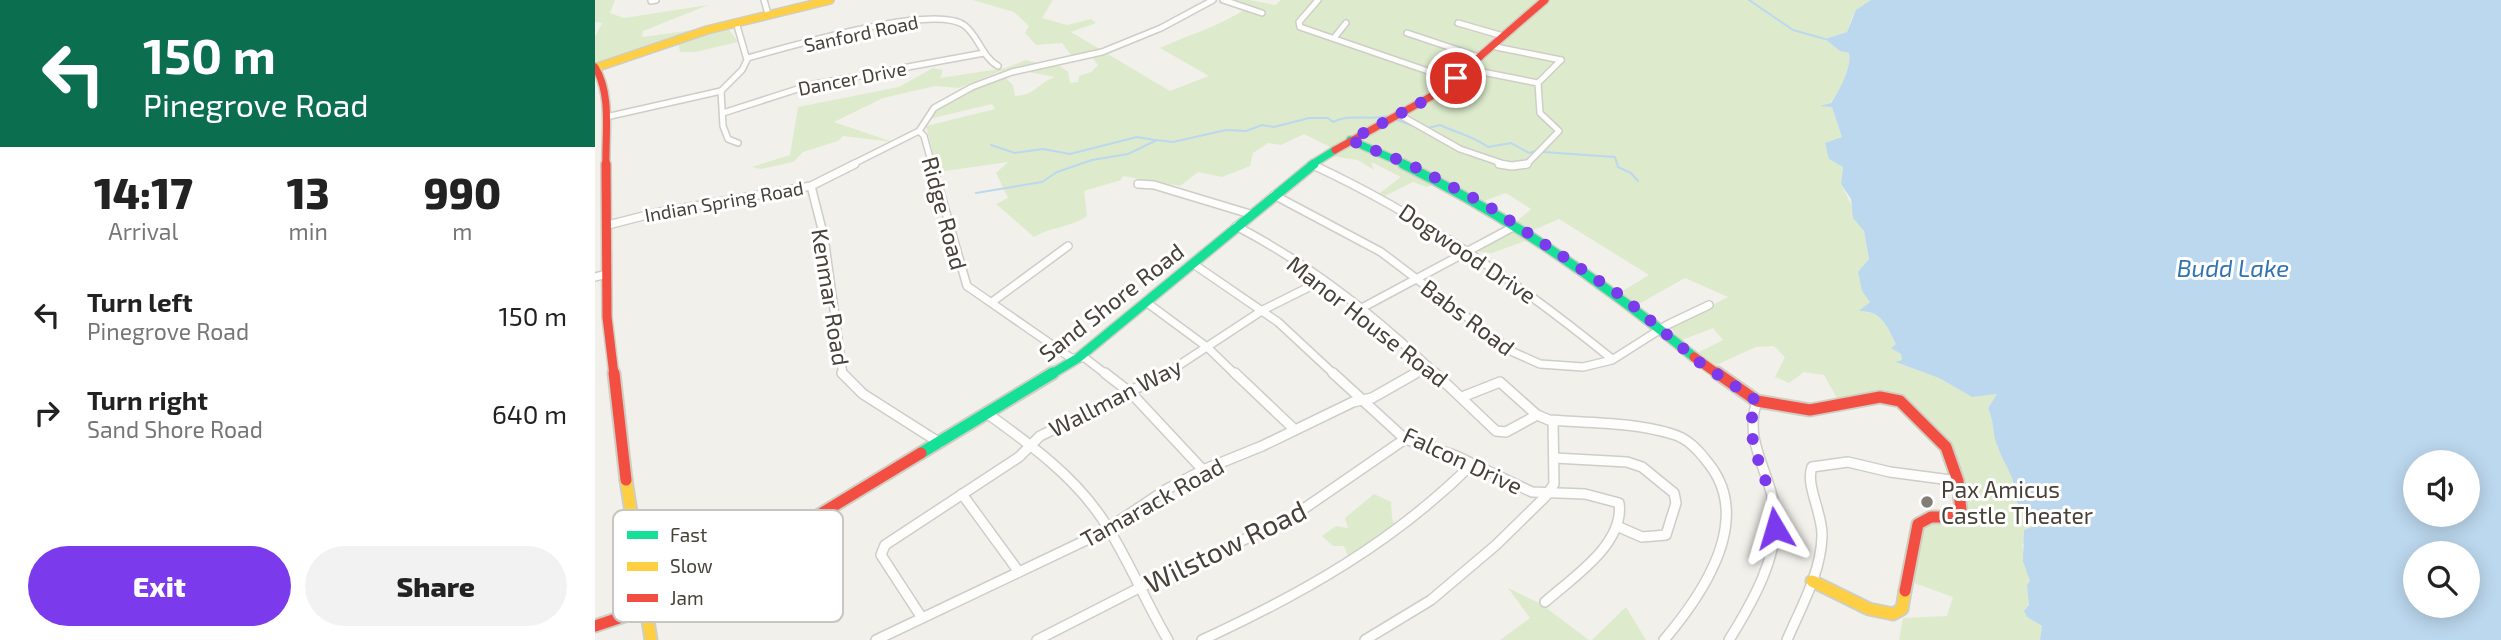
<!DOCTYPE html>
<html lang="en">
<head>
<meta charset="utf-8">
<style>
	:root { --surface:#fff; --page:#f2f2f2; --text:#222; --muted:#767676; --accent:#7c3aed }
	body { margin:0; font-family:"Exo 2",sans-serif; background:var(--page); color:var(--text); height:100vh; display:flex; flex-direction:column; font-size:26px; white-space:nowrap }
	* { box-sizing:border-box; margin:0 }
	p { font-size:23px; color:var(--muted) }
	.icon { flex:none; width:38px; height:38px; fill:none; stroke:currentColor; stroke-width:2; stroke-linecap:round; stroke-linejoin:round }
	.map { position:relative; flex:1; overflow:hidden }
	.sheet { display:flex; flex-direction:column; background:var(--surface); width:595px }
	.sheet>* { flex:none }
	.hud { background:#0b6e4f; color:#fff; overflow:hidden }
	.fabs { position:absolute; left:1808px; top:450px; display:grid; gap:14px }
	.fabs a { display:grid; place-items:center; width:77px; height:77px; border-radius:50%; background:var(--surface); box-shadow:0 4px 18px #0003; font-size:35px }
	.pin { position:absolute; display:grid; place-items:center; width:60px; height:60px; color:#fff; margin:-30px; border:4px solid #fff; border-radius:50%; box-shadow:0 2px 7px #0007 }
	.me { position:absolute; width:77px; margin:-38px; rotate:353deg; stroke-linejoin:round; filter:drop-shadow(0 0 5px #0008) }
	.turn { display:flex; align-items:center; gap:24px; height:147px; padding:0 28px; font-size:32px }
	.turn .icon { width:91px; height:91px; stroke-width:2.5 }
	.turn b { display:block; font-size:49px; line-height:60px }
	.eta { display:flex; justify-content:space-evenly; align-items:center; height:119px; text-align:center }
	.eta b { font-size:42px; font-weight:800; line-height:49px }
	.cta { display:flex; gap:14px; margin-top:auto; padding:14px 28px }
	.cta a { flex:1; height:80px; border-radius:42px; background:var(--accent); color:#fff; font-size:28px; font-weight:800; line-height:80px; text-align:center }
	.cta a+a { background:var(--page); color:var(--text) }
	ul { padding:0; list-style:none }
	li { display:flex; align-items:center; gap:21px; height:98px; padding:0 28px }
	li div { flex:1 }
	li b { display:block; font-size:26px }
	li em { font-style:normal }
	main { display:flex; flex:1; min-height:0 }
	.map>svg:first-child { display:block }
</style>
</head>
<body>
<main>
<section class="sheet">
<div class="hud">
<div class="turn"><svg class="icon" aria-label="left" viewBox="0 0 24 24"><path d="M17 20v-9H6M10 6l-5 5 5 5"/></svg><div><b>150 m</b>Pinegrove Road</div></div>
</div>
<div class="eta">
<div><b>14:17</b><p>Arrival</p></div>
<div><b>13</b><p>min</p></div>
<div><b>990</b><p>m</p></div>
</div>
<ul>
<li><svg class="icon" aria-label="left" viewBox="0 0 24 24"><path d="M17 20v-9H6M10 6l-5 5 5 5"/></svg><div><b>Turn left</b><p>Pinegrove Road</p></div><em>150 m</em></li>
<li><svg class="icon" aria-label="right" viewBox="0 0 24 24"><path d="M7 20v-9h11M14 6l5 5-5 5"/></svg><div><b>Turn right</b><p>Sand Shore Road</p></div><em>640 m</em></li>
</ul>
<div class="cta"><a>Exit</a><a>Share</a></div>
</section>
<div class="map">
<svg width="1906" height="640" viewBox="0 0 1906 640">
	<rect width="100%" height="100%" fill="#f1f0eb"/>
	<!-- green -->
	<g fill="#ddebcc">
		<polygon points="0,0 20,0 15,13 29,18 113,5 48,31 47,37 99,30 0,65 0,37 7,23 0,22"/>
		<path d="M 378,0 L 458,0 L 447,18 L 472,25 L 496,19 L 501,23 L 476,32 L 575,91 L 614,76 L 565,48 C 595,34 626,26 653,7 L 625,0 L 655,0 L 680,5 L 686,0 L 1276,0 L 1258,15 L 1252,32 L 1230,39 L 1245,51 L 1254,53 C 1257,67 1244,98 1231,106 L 1237,107 L 1247,137 L 1230,144 L 1235,159 L 1248,167 L 1246,184 L 1269,231 L 1274,259 C 1254,284 1270,278 1275,302 L 1265,311 C 1288,312 1292,327 1301,344 L 1297,347 L 1306,354 L 1307,360 L 1302,363 L 1344,378 L 1377,397 L 1402,394 L 1393,408 L 1400,424 L 1402,446 L 1421,482 L 1421,498 L 1428,512 L 1442,525 L 1427,545 L 1435,581 L 1432,584 L 1435,595 L 1432,617 L 1447,626 L 1445,640 L 1304,640 L 1308,618 L 1352,616 L 1358,597 L 1319,583 L 1325,529 C 1340,519 1357,526 1372,517 L 1362,463 L 1309,401 L 1245,403 L 1229,375 L 1209,372 L 1194,383 L 1180,377 L 1190,357 L 1179,346 L 1161,347 L 1121,365 L 1102,353 L 1128,340 L 1118,328 L 1087,340 L 1074,327 L 1133,297 L 1090,278 L 1042,305 L 1026,292 L 1054,275 L 964,219 L 934,232 L 920,223 L 936,209 L 911,193 L 889,201 L 852,180 L 754,136 L 737,148 L 709,134 L 686,145 L 673,143 L 658,153 L 655,166 L 627,177 L 603,172 L 585,186 L 528,176 L 526,180 L 489,191 L 492,216 C 475,228 457,226 439,237 L 401,204 L 413,198 L 401,173 L 413,162 L 343,172 L 331,126 L 400,109 L 397,104 L 334,119 L 352,101 L 408,76 L 418,85 L 420,96 C 442,95 442,83 460,77 L 428,71 L 462,64 L 473,72 L 475,83 L 483,82 L 484,76 L 496,72 L 503,65 L 496,56 L 479,59 L 467,43 L 441,45 L 430,33 L 434,26 L 419,12 Z"/>
		<polygon points="132,27 143,42 100,52 85,52 83,40"/>
		<polygon points="431,60 446,64 403,72 364,88 340,86 288,98 239,122 298,142 248,136 243,141 208,152 198,162 166,169 157,167 195,155 203,107 304,87 338,68 348,70 345,78 411,68"/>
		<polygon points="761,143 845,182 832,187 818,182 790,196 785,193 806,177 776,162 779,170 763,160 736,156 755,144"/>
		<polygon points="918,230 936,239 897,253 878,251"/>
		<polygon points="779,494 796,502 797,518 800,526 754,558 749,546 738,546 727,536 741,526 753,528 750,518"/>
		<polygon points="913,588 946,604 994,640 905,640 935,618"/>
		<polygon points="1031,607 1051,640 997,640"/>
	</g>
	<!-- water -->
	<path fill="#bcd8ee" fill-rule="evenodd" d="M 1276,0 L 1906,0 L 1906,640 L 1445,640 L 1447,626 L 1432,617 L 1429,611 L 1434,605 L 1432,584 L 1435,581 L 1428,561 L 1429,530 L 1442,525 L 1421,501 C 1420,473 1411,470 1402,445 C 1397,432 1400,424 1393,408 L 1402,394 L 1377,397 L 1344,378 L 1300,362 L 1307,360 L 1306,354 L 1296,348 L 1301,344 C 1292,327 1288,311 1264,311 L 1275,302 L 1267,291 L 1263,272 L 1274,259 L 1269,231 L 1258,218 L 1256,199 L 1246,184 L 1248,167 L 1234,159 L 1230,143 L 1247,137 L 1237,107 L 1225,106 L 1236,103 C 1244,92 1257,67 1254,53 L 1245,51 L 1230,39 L 1252,32 L 1261,10 ZM 1872,462 L 1872,514 L 1820,514 L 1820,462 ZM 1872,553 L 1872,606 L 1820,606 L 1820,553 Z"/>
	<g fill="none" stroke-linecap="round" stroke-linejoin="round">
		<!-- stream -->
		<g stroke="#bcd8ee" stroke-width="2">
			<polyline points="1154,0 1198,30 1230,39"/>
			<polyline points="799,119 827,129"/>
			<path d="M 833,128 L 845,125 C 862,133 878,136 893,147 L 916,143 L 934,153 L 941,151"/>
			<polyline points="396,145 420,153 448,149 475,154 542,137 560,140"/>
			<polyline points="948,152 1020,157 1023,167 1036,173 1043,181"/>
			<path d="M 381,193 L 447,182 L 462,172 L 497,160 L 533,154 L 562,140 L 578,142 L 631,130 L 651,131 L 667,125 L 679,127 L 714,118 L 733,118 L 738,122 C 755,113 772,121 791,116"/>
		</g>
		<!-- street-far2 casing -->
		<g stroke="#cfcdc8" stroke-width="8">
			<g id="street-far2">
				<polyline points="169,0 173,14"/>
				<polyline points="628,0 667,13"/>
				<polyline points="723,0 704,22 705,27 859,80"/>
				<polyline points="56,1 61,0"/>
				<polyline points="141,22 152,60 147,70 126,91 128,126 133,139 143,143"/>
				<polyline points="863,23 908,36"/>
				<polyline points="812,33 884,57"/>
				<polyline points="739,38 751,23"/>
				<polyline points="896,46 966,60"/>
				<path d="M 152,58 C 192,48 336,3 369,25 C 383,35 387,57 403,66"/>
				<polyline points="872,69 943,83"/>
				<polyline points="128,113 215,85 389,53"/>
				<polyline points="803,114 865,149 912,165"/>
				<polyline points="11,117 126,91"/>
				<polyline points="324,131 329,136 337,165"/>
				<polyline points="256,165 324,131 339,108 377,87 417,72 507,52 566,28 618,0"/>
				<polyline points="931,165 964,131 945,113 943,83 966,60"/>
			</g>
		</g>
		<!-- street-far1 casing -->
		<g stroke="#cfcdc8" stroke-width="10">
			<g id="street-far1">
				<polyline points="337,164 372,286 476,358 490,358 512,375"/>
				<polyline points="904,164 917,166 932,164"/>
				<path d="M 718,165 C 828,216 923,283 1017,359"/>
				<polyline points="543,184 559,185 655,214"/>
				<polyline points="216,186 229,237 248,375"/>
				<polyline points="679,195 786,252 918,352 945,364 988,367 1017,360 1072,325 1114,305"/>
				<polyline points="13,225 60,213 216,186 260,164"/>
				<path d="M 641,226 C 714,264 783,318 842,375"/>
				<polyline points="597,263 683,322 740,375"/>
				<polyline points="0,277 12,274"/>
				<polyline points="397,302 473,246"/>
				<polyline points="551,302 612,347 641,375"/>
				<polyline points="765,309 920,226"/>
				<polyline points="569,375 668,310 728,280"/>
				<polyline points="818,375 833,366"/>
			</g>
		</g>
		<!-- street casing -->
		<g stroke="#cfcdc8" stroke-width="12">
			<g id="street">
				<polyline points="247,373 268,394 345,443"/>
				<polyline points="510,373 537,394 608,470"/>
				<polyline points="640,373 700,430"/>
				<path d="M 738,373 L 810,439 L 859,455 L 937,492 L 990,494 L 1024,503 C 1030,544 977,578 950,602"/>
				<polyline points="840,373 901,431 911,432 942,415"/>
				<path d="M 867,397 L 905,382 L 942,415 L 954,420 C 994,423 1038,422 1077,434 C 1093,438 1104,451 1114,464 C 1158,520 1108,594 1069,640"/>
				<path d="M 393,414 C 436,445 479,476 508,520 C 533,558 550,601 573,640"/>
				<polyline points="960,458 1032,462 1047,467 1079,493 1081,503 1071,535 1047,537 1024,527"/>
				<polyline points="367,494 424,572"/>
				<polyline points="327,618 286,555 290,545 424,457 445,436 572,373"/>
				<polyline points="281,640 506,533 572,489 608,470 667,446 758,402 777,398 821,373"/>
				<polyline points="442,640 544,588 694,519 810,439"/>
				<path d="M 607,640 C 707,594 799,542 877,464"/>
				<polyline points="770,640 836,600 901,545 951,496 959,484 958,421"/>
				<path d="M 1134,640 C 1157,603 1185,555 1180,510 C 1175,471 1148,442 1162,401"/>
				<path d="M 1192,640 C 1206,607 1226,573 1227,536 C 1228,514 1210,485 1217,467 L 1253,462 L 1295,472 L 1363,481"/>
			</g>
		</g>
		<!-- fast-far2 casing -->
		<g stroke="#d0cdc2" stroke-width="10">
			<g id="fast-far2">
				<polyline points="755,140 812,165"/>
				<polyline points="716,165 740,150"/>
			</g>
		</g>
		<!-- fast-far1 casing -->
		<g stroke="#d0cdc2" stroke-width="12">
			<g id="fast-far1">
				<path d="M 808,164 C 914,216 1008,282 1099,357"/>
				<polyline points="455,375 483,358 719,164"/>
			</g>
		</g>
		<!-- fast casing -->
		<g stroke="#d0cdc2" stroke-width="15">
			<polyline id="fast" points="326,453 458,373"/>
		</g>
		<!-- slow-far1 casing -->
		<g stroke="#d0cdc2" stroke-width="10">
			<polyline id="slow-far1" points="0,68 112,30 235,0"/>
		</g>
		<!-- slow casing -->
		<g stroke="#d0cdc2" stroke-width="15">
			<g id="slow">
				<polyline points="31,480 56,640"/>
				<polyline points="1217,581 1274,609 1298,614 1307,609 1310,591"/>
			</g>
		</g>
		<!-- jam-far2 casing -->
		<g stroke="#d0cdc2" stroke-width="10">
			<g id="jam-far2">
				<path d="M 0,67 C 17,94 10,135 11,165"/>
				<polyline points="740,150 844,92 950,0"/>
			</g>
		</g>
		<!-- jam-far1 casing -->
		<g stroke="#d0cdc2" stroke-width="12">
			<g id="jam-far1">
				<polyline points="11,164 12,317 19,375"/>
				<polyline points="1099,357 1124,375"/>
			</g>
		</g>
		<!-- jam casing -->
		<g stroke="#d0cdc2" stroke-width="15">
			<g id="jam">
				<polyline points="19,373 31,480"/>
				<polyline points="1122,373 1162,401 1215,410 1285,397 1305,401 1351,447 1363,481 1366,511 1361,517 1336,517 1323,524 1310,591"/>
				<polyline points="0,626 69,603 120,578 326,453"/>
			</g>
		</g>
		<!-- street-far2 -->
		<use href="#street-far2" stroke="#fdfdfc" stroke-width="5"/>
		<!-- street-far1 -->
		<use href="#street-far1" stroke="#fdfdfc" stroke-width="7"/>
		<!-- street -->
		<use href="#street" stroke="#fdfdfc" stroke-width="9"/>
		<!-- fast-far2 -->
		<use href="#fast-far2" stroke="#16e098" stroke-width="7"/>
		<!-- fast-far1 -->
		<use href="#fast-far1" stroke="#16e098" stroke-width="9"/>
		<!-- fast -->
		<use href="#fast" stroke="#16e098" stroke-width="11"/>
		<!-- slow-far1 -->
		<use href="#slow-far1" stroke="#ffcf43" stroke-width="7"/>
		<!-- slow -->
		<use href="#slow" stroke="#ffcf43" stroke-width="11"/>
		<!-- jam-far2 -->
		<use href="#jam-far2" stroke="#f24e42" stroke-width="7"/>
		<!-- jam-far1 -->
		<use href="#jam-far1" stroke="#f24e42" stroke-width="9"/>
		<!-- jam -->
		<use href="#jam" stroke="#f24e42" stroke-width="11"/>
	</g>
	<g fill="none" stroke-linecap="round" stroke-linejoin="round">
		<!-- route -->
		<path stroke="#7c3aed" stroke-width="12" stroke-dasharray="0 21.6" d="M 861,78 L 833,99 L 755,140 L 816,165 L 890,204 L 1028,297 L 1104,362 L 1162,401 C 1142,442 1183,486 1180,528"/>
	</g>
	<!-- markers -->
	<circle fill="#827e76" stroke="#fff" stroke-width="2.5" cx="1332" cy="502" r="7"/>
	<g text-anchor="middle" dominant-baseline="central" stroke-width="6" stroke-linejoin="round" paint-order="stroke">
		<!-- far-street labels -->
		<g font-size="19" fill="#474137" stroke="#fff">
			<text transform="translate(266 33) rotate(-12)">Sanford Road</text>
			<text transform="translate(257 78) rotate(-11)">Dancer Drive</text>
			<text transform="translate(129 201) rotate(-10)">Indian Spring Road</text>
		</g>
		<!-- street labels -->
		<g font-size="23" fill="#474137" stroke="#fff">
			<text transform="translate(350 213) rotate(75)">Ridge Road</text>
			<text transform="translate(873 253) rotate(34)">Dogwood Drive</text>
			<text transform="translate(236 297) rotate(81)">Kenmar Road</text>
			<text transform="translate(516 302) rotate(-38)">Sand Shore Road</text>
			<text transform="translate(873 317) rotate(37)">Babs Road</text>
			<text transform="translate(773 321) rotate(38)">Manor House Road</text>
			<text transform="translate(520 397) rotate(-27)">Wallman Way</text>
			<text transform="translate(868 460) rotate(25)">Falcon Drive</text>
			<text transform="translate(557 502) rotate(-29)">Tamarack Road</text>
		</g>
		<!-- poi labels -->
		<g font-size="23" fill="#474137" stroke="#fff" text-anchor="start">
			<text x="1346" y="489">Pax Amicus<tspan x="1346" dy="26">Castle Theater</tspan></text>
		</g>
		<!-- water labels -->
		<g font-size="24" font-style="italic" fill="#3274b1" stroke="#fff">
			<text x="1638" y="267">Budd Lake</text>
		</g>
		<!-- near-street labels -->
		<g font-size="28" fill="#474137" stroke="#fff">
			<text transform="translate(630 546) rotate(-26)">Wilstow Road</text>
		</g>
	</g>
	<!-- legend -->
	<rect x="18" y="510" width="230" height="112" rx="10" fill="#fff" stroke="#c8c6c3" stroke-width="2"/>
	<rect x="32" y="531" width="31" height="8" fill="#16e098"/>
	<rect x="32" y="562" width="31" height="9" fill="#ffcf43"/>
	<rect x="32" y="594" width="31" height="8" fill="#f24e42"/>
	<g font-size="19" fill="#474137">
		<text x="75" y="542">Fast</text>
		<text x="75" y="573">Slow</text>
		<text x="75" y="605">Jam</text>
	</g>
</svg>
<div class="fabs">
<a><svg class="icon" aria-label="sound" viewBox="0 0 24 24"><path d="M4 9h4l5-4v14l-5-4H4zM17 9q2 3 0 6"/></svg></a>
<a><svg class="icon" aria-label="search" viewBox="0 0 24 24"><circle cx="10" cy="10" r="6"/><path d="M15 15l6 6"/></svg></a>
</div>
<div class="pin" style="left:861px;top:78px;background:#d93025"><svg class="icon" aria-label="arrive" viewBox="0 0 24 24"><path d="M6 21V4h12l-3 4 3 4H6"/></svg></div>
<svg class="me" style="left:1180px;top:528px" viewBox="-20 -20 40 40"><path d="M0-17L14 15 0 8-14 15z" fill="#7c3aed" stroke="#fff" stroke-width="4"/></svg>
</div>
</main>
</body>
</html>
